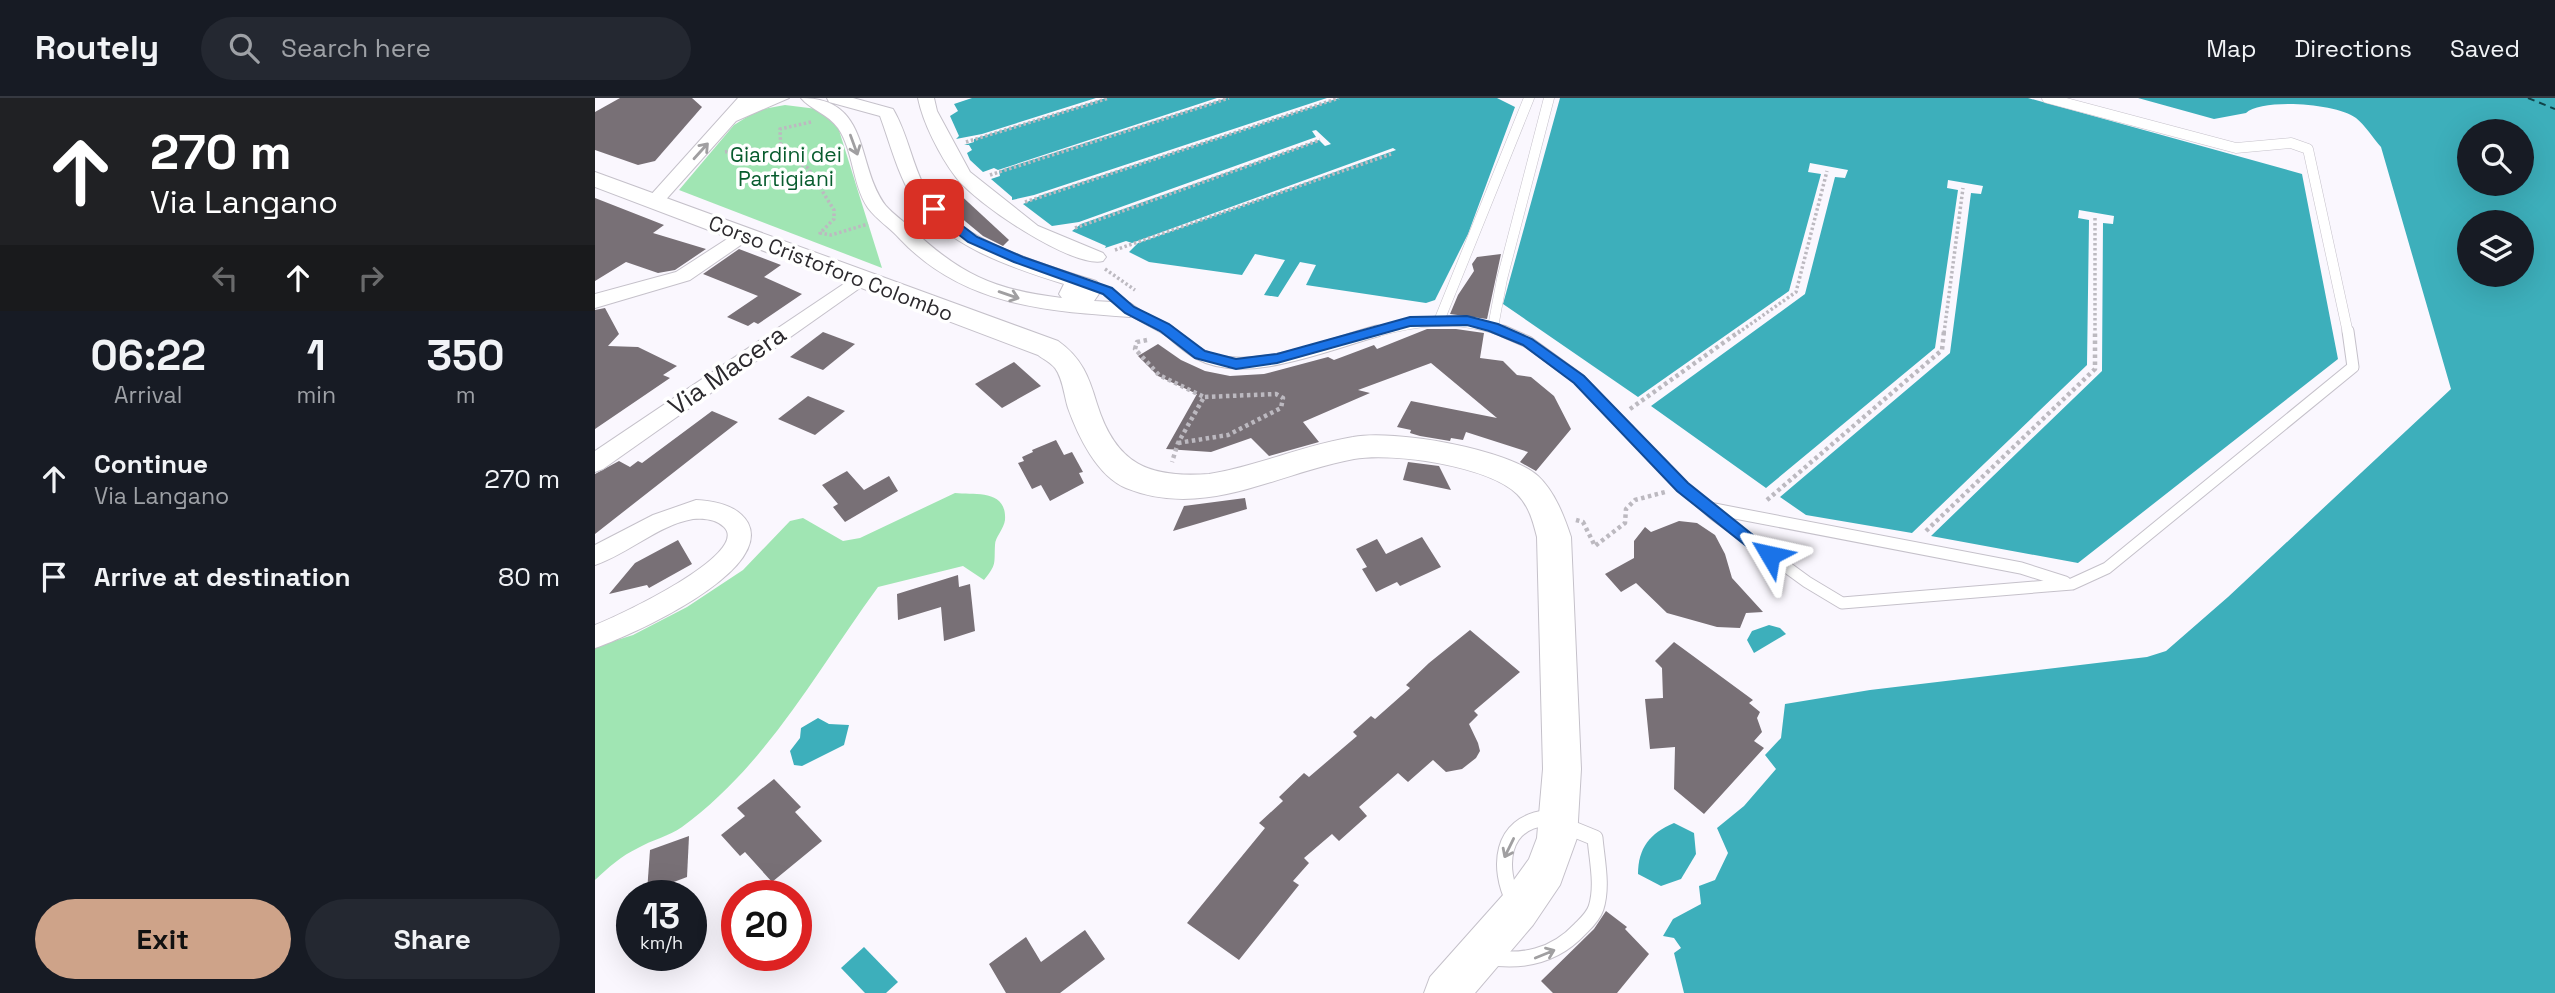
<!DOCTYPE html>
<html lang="en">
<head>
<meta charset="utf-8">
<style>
	:root { --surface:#171b24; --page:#242831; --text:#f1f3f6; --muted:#9ea1a6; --line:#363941; --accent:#cea389 }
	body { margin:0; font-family:"Space Grotesk",sans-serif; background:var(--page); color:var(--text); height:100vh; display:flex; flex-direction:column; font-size:26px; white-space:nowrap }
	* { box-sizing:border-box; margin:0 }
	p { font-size:23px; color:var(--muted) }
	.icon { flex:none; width:38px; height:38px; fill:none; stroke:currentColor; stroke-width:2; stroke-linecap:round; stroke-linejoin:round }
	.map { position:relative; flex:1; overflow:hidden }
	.sheet { display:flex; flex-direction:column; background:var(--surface); width:595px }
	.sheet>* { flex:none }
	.guide { background:#202124; color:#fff; overflow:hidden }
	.buttons { position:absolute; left:1862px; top:21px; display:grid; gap:14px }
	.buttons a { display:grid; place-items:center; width:77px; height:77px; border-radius:50%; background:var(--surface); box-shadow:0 7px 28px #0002; font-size:35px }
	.speed { position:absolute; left:21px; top:782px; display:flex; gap:14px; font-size:35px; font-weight:700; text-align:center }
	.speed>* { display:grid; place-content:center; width:91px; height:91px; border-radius:50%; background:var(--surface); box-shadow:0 7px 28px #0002; line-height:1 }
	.speed small { font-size:18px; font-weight:400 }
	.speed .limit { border:10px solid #d22; background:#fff; color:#111 }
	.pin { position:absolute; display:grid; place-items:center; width:60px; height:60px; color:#fff; margin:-30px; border-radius:14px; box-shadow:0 4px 10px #0006 }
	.me { position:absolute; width:77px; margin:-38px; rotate:306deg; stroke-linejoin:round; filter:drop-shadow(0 0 5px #0008) }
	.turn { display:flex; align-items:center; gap:24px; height:147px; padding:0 35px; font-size:32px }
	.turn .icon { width:91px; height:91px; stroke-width:2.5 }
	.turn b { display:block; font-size:49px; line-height:60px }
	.lanes { display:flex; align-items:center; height:66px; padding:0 35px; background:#0003; justify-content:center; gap:35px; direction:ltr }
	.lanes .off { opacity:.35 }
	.eta { display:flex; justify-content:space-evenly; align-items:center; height:119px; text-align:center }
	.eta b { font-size:42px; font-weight:600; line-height:49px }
	.cta { display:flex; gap:14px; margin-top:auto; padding:14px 35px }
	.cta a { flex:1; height:80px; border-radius:42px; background:var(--accent); color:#111; font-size:28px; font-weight:600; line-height:80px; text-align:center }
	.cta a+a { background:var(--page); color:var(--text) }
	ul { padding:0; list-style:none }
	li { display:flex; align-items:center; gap:21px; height:98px; padding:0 35px }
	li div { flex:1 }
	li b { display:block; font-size:26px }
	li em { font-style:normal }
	header { display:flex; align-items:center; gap:42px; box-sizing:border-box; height:98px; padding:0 35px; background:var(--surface); border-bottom:2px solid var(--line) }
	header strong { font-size:33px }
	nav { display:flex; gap:38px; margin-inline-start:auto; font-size:24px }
	.search { width:490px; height:63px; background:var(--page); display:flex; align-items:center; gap:18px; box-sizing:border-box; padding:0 24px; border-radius:38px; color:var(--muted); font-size:26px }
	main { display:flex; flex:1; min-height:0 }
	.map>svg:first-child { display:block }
</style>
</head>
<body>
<header>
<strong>Routely</strong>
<div class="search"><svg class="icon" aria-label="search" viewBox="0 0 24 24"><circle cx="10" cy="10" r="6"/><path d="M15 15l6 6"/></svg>Search here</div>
<nav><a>Map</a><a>Directions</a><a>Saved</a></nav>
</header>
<main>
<section class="sheet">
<div class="guide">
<div class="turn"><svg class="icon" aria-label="ahead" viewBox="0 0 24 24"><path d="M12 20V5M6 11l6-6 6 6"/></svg><div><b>270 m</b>Via Langano</div></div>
<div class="lanes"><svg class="icon off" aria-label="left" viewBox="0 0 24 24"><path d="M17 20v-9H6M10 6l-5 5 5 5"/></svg><svg class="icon" aria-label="ahead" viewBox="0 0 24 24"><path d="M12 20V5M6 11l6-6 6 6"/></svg><svg class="icon off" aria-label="right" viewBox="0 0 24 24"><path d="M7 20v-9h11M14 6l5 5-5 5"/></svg></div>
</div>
<div class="eta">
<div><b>06:22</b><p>Arrival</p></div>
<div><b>1</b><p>min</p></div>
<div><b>350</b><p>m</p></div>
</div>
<ul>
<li><svg class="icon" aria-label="ahead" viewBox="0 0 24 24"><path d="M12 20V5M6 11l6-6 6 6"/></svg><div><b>Continue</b><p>Via Langano</p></div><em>270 m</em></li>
<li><svg class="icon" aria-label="arrive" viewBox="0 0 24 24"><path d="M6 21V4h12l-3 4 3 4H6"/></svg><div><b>Arrive at destination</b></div><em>80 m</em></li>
</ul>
<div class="cta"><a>Exit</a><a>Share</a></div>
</section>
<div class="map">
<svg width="1960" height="895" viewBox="0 0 1960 895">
	<rect width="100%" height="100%" fill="#faf7fe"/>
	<!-- green -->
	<g fill="#a0e5b3">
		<polygon points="190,7 238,13 287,170 84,92 139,27 163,12"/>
		<path d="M 360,395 C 380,397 412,391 410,422 C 409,431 400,439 400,447 C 399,466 402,466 389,482 L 368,468 L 283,489 C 223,571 172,667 87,729 C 74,738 57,742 43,750 C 26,758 14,769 0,782 L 0,549 L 38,537 L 92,509 L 148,472 L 195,423 L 208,420 L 248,443 L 265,440 Z"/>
	</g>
	<!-- water -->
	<g fill="#3dafbb" fill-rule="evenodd">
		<polygon points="377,0 501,0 387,36 361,41 364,38 355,18 363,13 359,6"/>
		<polygon points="511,0 622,0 403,72 399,70 388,74 375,62 372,55 377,52 374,47 369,47 379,44 379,41"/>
		<polygon points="632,0 732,0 439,97 417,102 417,99 396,81 405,78 404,73 415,69"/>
		<polygon points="744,0 902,0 920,9 873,136 840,202 831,205 711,187 721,167 705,164 683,199 669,197 690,162 660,156 647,177 554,164 534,154 543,145 801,52 798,50 537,145 531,143 510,150 511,148 477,133 486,126 724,42 730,48 736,46 721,32 717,33 721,39 484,124 457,128 428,106 447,97"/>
		<polygon points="965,0 1433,0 1707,76 1743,261 1483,465 1336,438 1507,273 1508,125 1518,126 1519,118 1484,112 1483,120 1494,122 1492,267 1317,435 1211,417 1185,399 1355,255 1376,95 1386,96 1388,88 1353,82 1352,90 1363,92 1340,250 1171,390 1056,308 1210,196 1240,79 1250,80 1253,72 1215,65 1213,74 1226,76 1194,193 1043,299 908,206"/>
		<path d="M 1543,0 L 1960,0 L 1960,895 L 1089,895 L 1079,855 L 1086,850 L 1079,840 L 1068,838 L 1078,821 L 1106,806 L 1104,788 L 1120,782 L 1133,755 L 1122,730 L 1149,708 L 1181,671 L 1170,657 L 1186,640 L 1190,606 L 1275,592 L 1552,559 L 1571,553 L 1633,499 L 1856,291 L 1786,49 C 1778,40 1770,27 1761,20 C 1742,5 1666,0 1651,15 L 1619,21 ZM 1874,33 L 1927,33 L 1927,86 L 1874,86 ZM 1874,124 L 1927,124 L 1927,177 L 1874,177 Z"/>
		<polygon points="1174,527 1185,530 1191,536 1159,555 1152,542 1157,533"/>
		<polygon points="223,620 234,626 254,627 249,647 207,668 199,667 195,653 205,640 206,630"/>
		<path d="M 1079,725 L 1099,735 L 1101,756 L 1086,781 L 1066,788 L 1043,776 C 1043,750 1055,735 1079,725 Z"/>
		<polygon points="269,849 303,884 291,895 270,895 246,870"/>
	</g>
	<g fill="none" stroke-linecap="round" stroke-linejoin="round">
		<!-- ferry -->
		<polyline stroke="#104348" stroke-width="2" stroke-dasharray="7 5" stroke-linecap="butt" points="1933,0 1960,11"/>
	</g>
	<!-- building -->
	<g fill="#787076">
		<polygon points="25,0 97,0 107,9 60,63 43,67 0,52 0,14"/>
		<polygon points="360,92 414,142 408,148 388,138 341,99"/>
		<polygon points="0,100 69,127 58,135 111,151 80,172 63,175 31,164 0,183"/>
		<polygon points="144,151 186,167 169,179 207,196 163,226 159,224 153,228 132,219 163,198 108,176"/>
		<polygon points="906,156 892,221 855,216 863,197 879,173 877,166 882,159"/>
		<polygon points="10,210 24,236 13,248 43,249 82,268 68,277 75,280 0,331 0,212"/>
		<polygon points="832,231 861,231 889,235 885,260 908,263 922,277 936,279 959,298 976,331 941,373 925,364 933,354 871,334 868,342 856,340 855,343 825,338 815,335 816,332 802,329 816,303 902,320 836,265 763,292 775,295 708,324 724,344 674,358 656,340 616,354 571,351 602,296 563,278 543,258 563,246 586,262 610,273 635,278 669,276 733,259 739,262 779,247 782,251"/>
		<polygon points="228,234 260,246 228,272 195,259"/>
		<polygon points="419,264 446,288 407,310 380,286"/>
		<polygon points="213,298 250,313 220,337 183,321"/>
		<polygon points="117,313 143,324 0,436 0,376 24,363 35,369 43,363 47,365"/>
		<polygon points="461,342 469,357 477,354 488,374 484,375 489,385 455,403 446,387 437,391 423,365 429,363 427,359 438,354 437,352"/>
		<polygon points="813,364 844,368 856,392 808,382"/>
		<polygon points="252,373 269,392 294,378 303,393 250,424 238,409 243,406 227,387"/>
		<polygon points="650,400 652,411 578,433 589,408"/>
		<polygon points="1084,423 1102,425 1120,437 1130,456 1137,480 1168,514 1151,515 1145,530 1122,529 1072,515 1041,485 1026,494 1010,476 1039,460 1039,443 1050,429 1056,434"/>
		<polygon points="827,439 846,469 805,488 802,484 781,494 767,471 772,469 761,451 782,441 791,456"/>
		<polygon points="83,442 97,466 54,490 52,487 14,496 40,465"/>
		<polygon points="363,477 364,489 375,486 380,533 349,543 346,509 303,522 302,496"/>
		<polygon points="875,532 925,574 879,613 883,617 874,626 883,645 885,653 881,660 867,671 851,674 838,662 813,684 803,675 764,709 772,718 744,743 737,736 709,760 714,765 698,783 704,787 644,862 592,825 670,730 664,725 688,703 684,699 709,675 714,679 762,638 758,634 776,618 780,621 815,590 811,587 834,565"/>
		<polygon points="1079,544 1158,602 1154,605 1165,614 1162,620 1167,634 1159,643 1169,650 1109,716 1079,691 1080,649 1055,651 1050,601 1068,600 1067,570 1060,563"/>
		<polygon points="179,681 206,709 200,714 227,743 177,784 150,754 145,758 126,737 150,718 142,710"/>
		<polygon points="94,738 92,779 52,794 55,752"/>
		<polygon points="1011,813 1032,829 1030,831 1054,856 1022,895 958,895 946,883 999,831"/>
		<polygon points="490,832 510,861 465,895 411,895 394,866 431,839 446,864"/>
	</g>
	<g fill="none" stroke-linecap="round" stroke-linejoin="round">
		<!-- lane-far2 casing -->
		<g stroke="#c5c1ca" stroke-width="11">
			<g id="lane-far2">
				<polyline points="1452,0 1641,50 1696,45 1713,51 1753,235"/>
				<polyline points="535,212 576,235"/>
				<polyline points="844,223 934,0"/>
				<polyline points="898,229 907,181 954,0"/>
				<path d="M 776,235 C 821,222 867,216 912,235"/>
			</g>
		</g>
		<!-- lane-far1 casing -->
		<g stroke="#c5c1ca" stroke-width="13">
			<g id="lane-far1">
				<path d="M 574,233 C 584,241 593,250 604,256 C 651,282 734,246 782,233"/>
				<polyline points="908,233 933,244 984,281 1088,389 1120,417 1212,484 1247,505 1477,486 1512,470 1758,269 1753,233"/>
				<polyline points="1114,410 1426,470 1470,484"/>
			</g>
		</g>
		<!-- lane casing -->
		<g stroke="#c5c1ca" stroke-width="17">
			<path id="lane" d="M 891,859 C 927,865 959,859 985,831 C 991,825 998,819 1001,810 C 1008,788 1002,763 1000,740 L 951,720 C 905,725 902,770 919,804"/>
		</g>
		<!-- street casing -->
		<g stroke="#c5c1ca" stroke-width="2">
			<g id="street">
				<polygon points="143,0 194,0 141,23 66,107 54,107 51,103 54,99"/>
				<path d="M 206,0 C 277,0 260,68 291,108 C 298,116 307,122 315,129 C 364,176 399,192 467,200 L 464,196 L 469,186 C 417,170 348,147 317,99 C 302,74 295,45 285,18 L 234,4 L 232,0 L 258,0 L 298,11 C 313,36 317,67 331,92 C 359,142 450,167 501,183 L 508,190 L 499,203 L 535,205 L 545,212 L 535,219 C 448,213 367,207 304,140 C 294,129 282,122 273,110 C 257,86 259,54 243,30 C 233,16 216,12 206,0 Z"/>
				<path d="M 323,0 L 339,0 L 342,13 L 375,74 L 443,128 L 508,155 L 511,159 L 508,163 C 478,171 378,104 360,78 C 345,58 328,25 323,0 Z"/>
				<polygon points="149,130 158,136 156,140 95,182 0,210 0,196 81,174"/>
				<polygon points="265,175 272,177 275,181 272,185 8,371 0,374 0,353"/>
				<path d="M 101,402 C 119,403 143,407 153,425 C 178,474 35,538 0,550 L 0,527 C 19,520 157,456 129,429 C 121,421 108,420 98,421 C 63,427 33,456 0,467 L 0,447 L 58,417 Z"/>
			</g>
		</g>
		<!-- secondary casing -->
		<g stroke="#c5c1ca" stroke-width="2">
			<path id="secondary" d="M 0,74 L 463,243 C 487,260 494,279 502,306 C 521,367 554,380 614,376 C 663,368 709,347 758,339 C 799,331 913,351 943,378 C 960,394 969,418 976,439 L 986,671 L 982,740 L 965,787 L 938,827 L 880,895 L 829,895 L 835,879 L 908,797 L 934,761 L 942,740 L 948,671 L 942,439 C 938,423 934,408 922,396 C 893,368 798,354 759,361 C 682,375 610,422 531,390 C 502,378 483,338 473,310 C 469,297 468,281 460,270 C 455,264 448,261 443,257 L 0,89 Z"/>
		</g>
		<!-- path-far1 -->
		<g stroke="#bcb9c0" stroke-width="3.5" stroke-dasharray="2.5 2.5" stroke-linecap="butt">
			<polyline points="216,24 185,31 186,56 213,70 239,112 239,121 225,135 236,137 273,126"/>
			<polyline points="371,44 514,0"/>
			<polyline points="130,54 151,50 187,57"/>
			<polyline points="395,77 634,0"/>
			<polyline points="430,104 744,0"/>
			<polyline points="1500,120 1500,235"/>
			<polyline points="480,130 725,42"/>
			<polyline points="520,152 796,56"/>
			<polyline points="510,171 540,192"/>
			<polyline points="1143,235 1201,194 1232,73"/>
			<polyline points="1349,235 1368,90"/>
		</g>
		<!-- path -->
		<g stroke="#bcb9c0" stroke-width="4.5" stroke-dasharray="3.5 3.5" stroke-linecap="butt">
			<polyline points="552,242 542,244 540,251 564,277 609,299 583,345 577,364"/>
			<polyline points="1035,311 1145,233"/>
			<polyline points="583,345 633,337 686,310 688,300 681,296 609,299"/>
			<polyline points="1172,402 1347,252 1349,233"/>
			<polyline points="981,422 988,424 1000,448 1030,425 1031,411 1040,402 1070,394"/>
			<polyline points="1331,433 1500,271 1500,233"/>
		</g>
		<!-- lane-far2 -->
		<use href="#lane-far2" stroke="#fff" stroke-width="10"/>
		<!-- lane-far1 -->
		<use href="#lane-far1" stroke="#fff" stroke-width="11"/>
		<!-- lane -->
		<use href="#lane" stroke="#fff" stroke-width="15"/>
		<!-- street -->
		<use href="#street" fill="#fff" fill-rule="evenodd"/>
		<!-- secondary -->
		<use href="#secondary" fill="#fff" fill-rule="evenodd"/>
	</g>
	<!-- one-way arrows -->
	<defs><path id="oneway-shaft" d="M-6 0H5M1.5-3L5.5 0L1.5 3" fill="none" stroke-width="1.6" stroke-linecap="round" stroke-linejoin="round" transform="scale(1.75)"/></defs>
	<g stroke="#a09fa1">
		<use href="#oneway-shaft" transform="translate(259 47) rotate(70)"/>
		<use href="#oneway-shaft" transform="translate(106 53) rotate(-48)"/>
		<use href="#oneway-shaft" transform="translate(414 197) rotate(19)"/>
		<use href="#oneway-shaft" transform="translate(914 750) rotate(116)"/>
		<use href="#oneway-shaft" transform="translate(950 856) rotate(-22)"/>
	</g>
	<!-- route -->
	<polygon fill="#1a73e8" stroke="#114b97" stroke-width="2" points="335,109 343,109 382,139 428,159 517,190 539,209 574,226 610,253 641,261 682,256 815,219 872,218 903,226 937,241 989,278 1093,385 1183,457 1181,462 1169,462 1082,393 979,285 928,247 894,233 872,227 815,228 682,265 641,271 600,260 565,233 530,215 508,196 419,164 373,144 335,114"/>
	<g text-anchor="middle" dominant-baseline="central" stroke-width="7" stroke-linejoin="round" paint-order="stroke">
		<!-- far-park labels -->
		<g font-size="21" fill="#085c2e" stroke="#fff">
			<text x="191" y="56">Giardini dei<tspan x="191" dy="24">Partigiani</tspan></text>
		</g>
		<!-- far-street labels -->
		<g font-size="21" fill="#2c2a2e" stroke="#fff">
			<text transform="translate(236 170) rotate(21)">Corso Cristoforo Colombo</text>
		</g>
		<!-- street labels -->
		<g font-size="26" fill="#2c2a2e" stroke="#fff">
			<text transform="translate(132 272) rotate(-35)">Via Macera</text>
		</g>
	</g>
</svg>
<div class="buttons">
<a><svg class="icon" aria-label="search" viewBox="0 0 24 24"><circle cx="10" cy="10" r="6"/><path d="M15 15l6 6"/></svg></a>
<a><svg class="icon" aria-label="layers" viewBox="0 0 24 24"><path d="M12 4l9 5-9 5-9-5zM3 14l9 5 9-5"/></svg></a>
</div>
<div class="speed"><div>13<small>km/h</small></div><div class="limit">20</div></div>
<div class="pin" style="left:339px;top:111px;background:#d93025"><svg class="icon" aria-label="arrive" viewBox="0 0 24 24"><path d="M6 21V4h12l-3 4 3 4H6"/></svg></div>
<svg class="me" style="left:1175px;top:457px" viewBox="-20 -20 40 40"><path d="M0-17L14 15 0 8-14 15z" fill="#1a73e8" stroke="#fff" stroke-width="4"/></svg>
</div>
</main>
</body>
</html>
